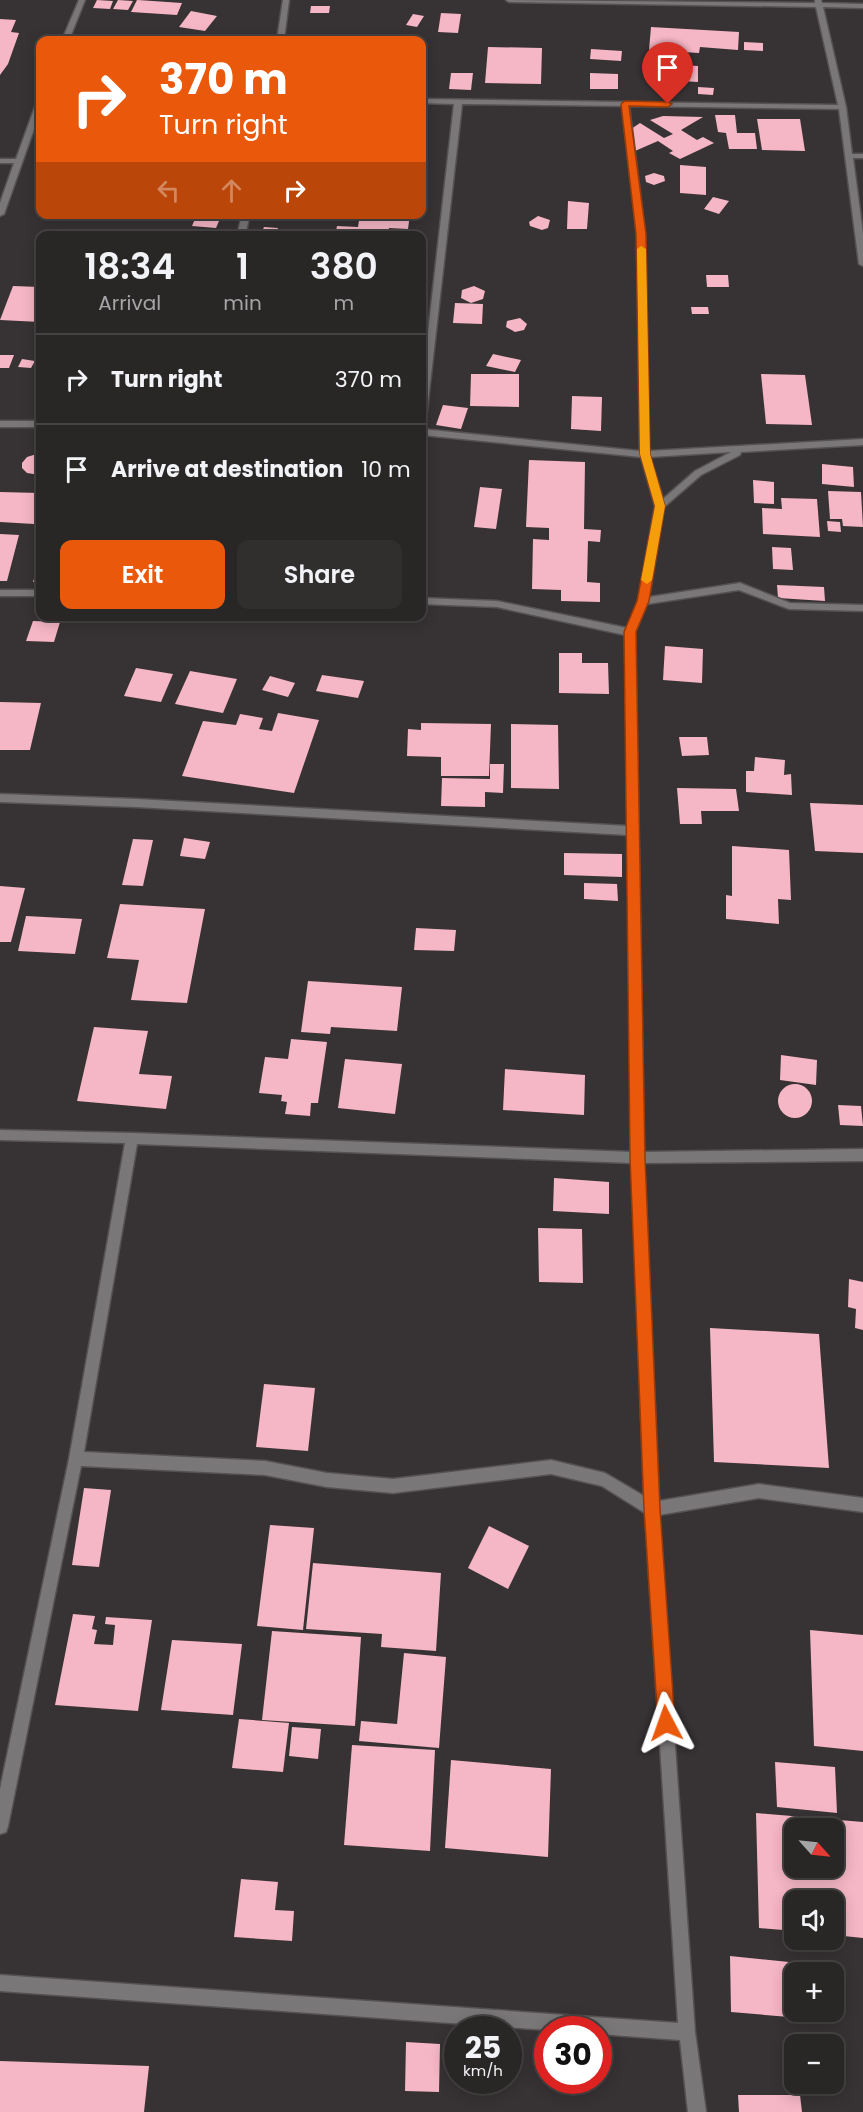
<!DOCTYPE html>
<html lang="en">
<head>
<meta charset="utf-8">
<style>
	:root { --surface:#292626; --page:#312e2e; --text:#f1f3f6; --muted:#a5a5a7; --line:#454343; --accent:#ea580c }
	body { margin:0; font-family:Poppins,sans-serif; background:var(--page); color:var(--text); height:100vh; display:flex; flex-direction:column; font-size:22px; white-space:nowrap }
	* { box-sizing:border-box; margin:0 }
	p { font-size:20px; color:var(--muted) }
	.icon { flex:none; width:33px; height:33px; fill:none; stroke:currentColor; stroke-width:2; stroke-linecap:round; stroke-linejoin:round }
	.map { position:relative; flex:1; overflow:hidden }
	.drawer { position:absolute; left:36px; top:231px; width:390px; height:390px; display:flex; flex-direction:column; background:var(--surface); border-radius:12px; box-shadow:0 3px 15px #0003,0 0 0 2px var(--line) }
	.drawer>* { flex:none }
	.banner { position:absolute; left:36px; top:36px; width:390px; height:183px; border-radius:12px; box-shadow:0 3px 15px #0003,0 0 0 2px var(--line); background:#ea580c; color:#fff; overflow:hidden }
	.needle { width:39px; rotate:117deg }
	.tools { position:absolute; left:784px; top:1818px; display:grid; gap:12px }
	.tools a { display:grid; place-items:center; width:60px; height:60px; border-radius:12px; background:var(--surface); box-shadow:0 3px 15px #0003,0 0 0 2px var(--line); font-size:30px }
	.speed { position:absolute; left:444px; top:2016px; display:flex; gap:12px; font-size:30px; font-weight:700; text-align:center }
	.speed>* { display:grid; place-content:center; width:78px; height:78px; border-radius:50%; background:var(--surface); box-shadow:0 3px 15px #0003,0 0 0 2px var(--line); line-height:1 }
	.speed small { font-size:15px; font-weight:400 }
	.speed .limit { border:9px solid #d22; background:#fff; color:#111 }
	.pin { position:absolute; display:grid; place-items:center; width:51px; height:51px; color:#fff; margin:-62px -26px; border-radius:50% 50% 50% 0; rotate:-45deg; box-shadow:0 0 6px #0007 }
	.pin .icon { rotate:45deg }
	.me { position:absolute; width:66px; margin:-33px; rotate:356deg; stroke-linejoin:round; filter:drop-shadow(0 0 4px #0008) }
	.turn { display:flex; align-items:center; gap:21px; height:126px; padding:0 24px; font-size:27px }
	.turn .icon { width:78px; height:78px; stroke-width:2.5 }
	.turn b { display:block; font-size:42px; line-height:51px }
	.lanes { display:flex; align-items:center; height:57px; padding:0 24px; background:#0003; justify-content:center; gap:30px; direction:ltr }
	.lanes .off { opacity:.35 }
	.eta { display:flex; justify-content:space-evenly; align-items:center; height:102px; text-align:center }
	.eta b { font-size:36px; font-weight:600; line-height:42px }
	.action { display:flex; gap:12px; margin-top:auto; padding:12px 24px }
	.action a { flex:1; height:69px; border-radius:12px; background:var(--accent); color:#fff; font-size:24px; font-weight:600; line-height:69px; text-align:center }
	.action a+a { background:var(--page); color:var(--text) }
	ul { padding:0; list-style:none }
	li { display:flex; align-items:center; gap:18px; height:90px; padding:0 24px; border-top:2px solid var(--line) }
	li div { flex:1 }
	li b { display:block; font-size:22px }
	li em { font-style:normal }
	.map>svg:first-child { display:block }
</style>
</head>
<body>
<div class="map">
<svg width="863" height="2112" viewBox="0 0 863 2112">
	<rect width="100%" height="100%" fill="#373233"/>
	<!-- building -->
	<g fill="#f5b6c5" fill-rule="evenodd">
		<polygon points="97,0 113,1 110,9 93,8"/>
		<polygon points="118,0 133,1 128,10 113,9"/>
		<polygon points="137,0 138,0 182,3 177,15 131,12"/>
		<polygon points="311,6 330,6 329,13 310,13"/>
		<polygon points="191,11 217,16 205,31 179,27"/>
		<polygon points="441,13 461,14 458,33 438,32"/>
		<polygon points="413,14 424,16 417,27 406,25"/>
		<polygon points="0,19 16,20 11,32 19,33 8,64 0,75"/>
		<polygon points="651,27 739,32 738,50 700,47 699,53 649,50"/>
		<polygon points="744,42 763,43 763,51 744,50"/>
		<polygon points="488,47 542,48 541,84 485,83"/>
		<polygon points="591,49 622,51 621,61 590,59"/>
		<polygon points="682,65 698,66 698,82 681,81"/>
		<polygon points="451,73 473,73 471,90 449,89"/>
		<polygon points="590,73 618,74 618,89 590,89"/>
		<polygon points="698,87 714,88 713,95 698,94"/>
		<polygon points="715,115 735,115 737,133 755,133 757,149 729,149 726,133 718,132"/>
		<polygon points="663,116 703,117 681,130 697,140 703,137 714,143 680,159 669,153 673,151 658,141 635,151 631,129 640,123 664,138 673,134 650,120"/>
		<polygon points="757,119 800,119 805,151 762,150"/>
		<polygon points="680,165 706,167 706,195 680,193"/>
		<polygon points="654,173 664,176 665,181 654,185 646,182 645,176"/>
		<polygon points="713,197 729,201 719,214 704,209"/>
		<polygon points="568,201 589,203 587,229 567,229"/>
		<polygon points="133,214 152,214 148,220 131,219"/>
		<polygon points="197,214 222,214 216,228 192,226"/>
		<polygon points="360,214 410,214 408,229 389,228 388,236 335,236 337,226 358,227"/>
		<polygon points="538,216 550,220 548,228 542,230 530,226 529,222"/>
		<polygon points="264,227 278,228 275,236 261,234"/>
		<polygon points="73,229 111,234 111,236 69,236"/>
		<polygon points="706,275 728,275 729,287 707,287"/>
		<polygon points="13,286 40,287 40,322 0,320"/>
		<polygon points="474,286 485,291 483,299 471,303 461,298 462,290"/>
		<polygon points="455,303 483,304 482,324 453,323"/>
		<polygon points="691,307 708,307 709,314 692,314"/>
		<polygon points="520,318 527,324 524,330 515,332 506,327 507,321"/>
		<polygon points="493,354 521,360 515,372 486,366"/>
		<polygon points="0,355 14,355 9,368 0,368"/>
		<polygon points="22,359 35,361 31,368 18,367"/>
		<polygon points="471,374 519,374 519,407 470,406"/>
		<polygon points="761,374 805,375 812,425 766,424"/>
		<polygon points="572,396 602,397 601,431 571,429"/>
		<polygon points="443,405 468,408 461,429 436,425"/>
		<polygon points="40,453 40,475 27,473 22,468 22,463 27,457"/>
		<polygon points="529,460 585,462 584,529 601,530 600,542 588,541 587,582 600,583 600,602 561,601 561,590 532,589 533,539 549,540 549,528 526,527"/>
		<polygon points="822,464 853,467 854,487 822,484"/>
		<polygon points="753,480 774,482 774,504 754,503"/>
		<polygon points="480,487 502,489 496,529 474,527"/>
		<polygon points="828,491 861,492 863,527 843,526 842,519 830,519"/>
		<polygon points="0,492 40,493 40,505 34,524 0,522"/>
		<polygon points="781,498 817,499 820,537 763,534 762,508 782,509"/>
		<polygon points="827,521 840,522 841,532 828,531"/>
		<polygon points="0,534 19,535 7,581 0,581"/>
		<polygon points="772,547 791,548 793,570 773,569"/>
		<polygon points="40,559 40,582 33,582"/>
		<polygon points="777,585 824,587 825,601 778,598"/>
		<polygon points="33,621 60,622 54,642 26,641"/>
		<polygon points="665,646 703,649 702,683 663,680"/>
		<polygon points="559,653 582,653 582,663 608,663 609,694 559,693"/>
		<polygon points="136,668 173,674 161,702 124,696"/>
		<polygon points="190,671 237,679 223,713 175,704"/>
		<polygon points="322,675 364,681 358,698 316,691"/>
		<polygon points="270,676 295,683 288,697 262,690"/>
		<polygon points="0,702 41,703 30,750 0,750"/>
		<polygon points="278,713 319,720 294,793 182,776 203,721 236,725 240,714 263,718 259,729 272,731"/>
		<polygon points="421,723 491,724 489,776 441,776 441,757 407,756 408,729 421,730"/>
		<polygon points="511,724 558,725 559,789 511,788"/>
		<polygon points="679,737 707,737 709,755 682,756"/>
		<polygon points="755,757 785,760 784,775 791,774 792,795 746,792 746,771 754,771"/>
		<polygon points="490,764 504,764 503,793 485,792 485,807 441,806 442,778 490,779"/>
		<polygon points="677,788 736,789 739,811 701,811 702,824 680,824"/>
		<polygon points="810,803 863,805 863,853 815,851"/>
		<polygon points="184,838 210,842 205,859 180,856"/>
		<polygon points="133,839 153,840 143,886 122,885"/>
		<polygon points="732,846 789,850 791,900 778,899 779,924 726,919 726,895 732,896"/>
		<polygon points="564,853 622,854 622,877 564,875"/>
		<polygon points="584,883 617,884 618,901 584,899"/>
		<polygon points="0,886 25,888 11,942 0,942"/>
		<polygon points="120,904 205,909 187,1003 131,1000 139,960 107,958"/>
		<polygon points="26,916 82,919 75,954 18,951"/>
		<polygon points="416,928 456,930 454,951 414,950"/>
		<polygon points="308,981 402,987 397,1031 331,1027 330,1034 301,1032"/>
		<polygon points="94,1027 148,1031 139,1074 172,1076 166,1109 77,1101"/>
		<polygon points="291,1039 327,1042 318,1103 311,1103 310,1116 285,1114 287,1102 281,1101 282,1095 259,1093 265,1057 288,1059"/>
		<polygon points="781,1055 817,1060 816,1085 780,1080"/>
		<polygon points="345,1059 402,1064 395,1114 338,1108"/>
		<polygon points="505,1069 585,1075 584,1115 503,1110"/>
		<circle cx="795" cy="1101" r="17"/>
		<polygon points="838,1105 861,1106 863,1126 840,1125"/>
		<polygon points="554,1178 609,1182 609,1214 553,1211"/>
		<polygon points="538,1228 582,1229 583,1283 539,1282"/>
		<polygon points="849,1279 863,1282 863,1330 855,1328 856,1309 848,1307"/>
		<polygon points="710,1328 819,1334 829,1468 714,1462"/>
		<polygon points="264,1384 315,1388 308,1451 256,1447"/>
		<polygon points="84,1488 111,1490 99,1567 72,1565"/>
		<polygon points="270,1525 314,1528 303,1630 257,1626"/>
		<polygon points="489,1526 529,1546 508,1589 468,1568"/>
		<polygon points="313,1563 441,1573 436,1651 381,1647 382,1634 306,1629"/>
		<polygon points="73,1614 95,1616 92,1629 97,1630 94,1644 113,1645 115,1625 105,1624 106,1617 152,1620 138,1711 55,1705"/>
		<polygon points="810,1630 863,1635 863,1751 814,1746"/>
		<polygon points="272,1631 361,1637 355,1726 262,1720"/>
		<polygon points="172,1640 242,1644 233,1715 161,1710"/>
		<polygon points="404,1653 446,1657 439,1748 359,1741 361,1721 397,1724"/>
		<polygon points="239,1719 289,1723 283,1772 232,1768"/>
		<polygon points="292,1727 321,1729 318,1759 289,1756"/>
		<polygon points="352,1745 435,1750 430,1851 344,1845"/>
		<polygon points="451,1760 551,1769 548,1857 445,1848"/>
		<polygon points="775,1762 835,1767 837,1813 777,1807"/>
		<path d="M 756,1813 L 863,1822 L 863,1938 L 834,1935 L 834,1900 L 795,1900 L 795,1931 L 759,1928 ZM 795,1828 L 834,1828 L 834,1868 L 795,1868 Z"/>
		<polygon points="241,1879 278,1882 275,1910 294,1911 292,1941 234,1937"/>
		<polygon points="730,1956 799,1963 799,1972 795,1972 795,2012 800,2012 801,2018 731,2012"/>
		<polygon points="406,2042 440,2044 439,2092 405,2091"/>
		<polygon points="0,2061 149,2066 144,2112 0,2112"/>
		<polygon points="738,2095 800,2095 802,2112 739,2112"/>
	</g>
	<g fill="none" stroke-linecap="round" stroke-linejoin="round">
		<!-- street casing -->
		<g stroke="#565152" stroke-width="3">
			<g id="street">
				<polygon points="79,0 85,0 69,40 62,40"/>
				<polygon points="283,0 289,0 284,40 277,40"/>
				<path d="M 506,0 L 815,3 L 815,0 L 821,0 L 822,3 L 863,4 L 863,8 L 823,7 L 846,107 L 852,154 L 863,154 L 863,158 L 853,158 L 863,234 L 863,266 L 859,264 L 839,109 L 629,106 L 645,234 L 649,451 L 863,439 L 863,445 L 741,452 L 740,455 L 701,475 L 664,507 L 649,597 L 740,583 L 790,603 L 863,605 L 863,611 L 789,609 L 739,590 L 647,604 L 635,632 L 644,1152 L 863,1149 L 863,1161 L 644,1163 L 659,1501 L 759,1484 L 863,1498 L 863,1512 L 759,1498 L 659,1515 L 695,2032 L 706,2112 L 688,2112 L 680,2040 L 598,2034 L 598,2030 L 548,2030 L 0,1991 L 0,1975 L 678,2023 L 645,1513 L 602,1486 L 551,1474 L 393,1493 L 327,1487 L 265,1475 L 81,1466 L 8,1826 L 6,1832 L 0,1834 L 0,1789 L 69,1459 L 125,1143 L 0,1140 L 0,1130 L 132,1133 L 632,1152 L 628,835 L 136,807 L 0,802 L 0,794 L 136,799 L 628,826 L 625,635 L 497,607 L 422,604 L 422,598 L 497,601 L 627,628 L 638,601 L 655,506 L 641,457 L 422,435 L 422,429 L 640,451 L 637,234 L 622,106 L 462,104 L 426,419 L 422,422 L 422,385 L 454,104 L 422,103 L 422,99 L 838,105 L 816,7 L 509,2 ZM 731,452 L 695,471 L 663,499 L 650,457 ZM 137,1144 L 632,1163 L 644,1496 L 605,1473 L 551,1460 L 393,1479 L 327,1473 L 265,1461 L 84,1452 Z"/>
				<polygon points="37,101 40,101 40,112 4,214 0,216 0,203 14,163 0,163 0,159 16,159"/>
				<polygon points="242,214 250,214 245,236 237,236"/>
				<rect x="0" y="421" width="40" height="6"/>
				<rect x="0" y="590" width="40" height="6"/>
			</g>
		</g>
		<!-- street -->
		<use href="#street" fill="#7a7778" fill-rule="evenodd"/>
	</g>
	<!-- route -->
	<polygon fill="#ea580c" stroke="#983908" stroke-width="1.5" points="625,101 668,102 672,104 668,107 629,106 646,234 650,454 665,506 649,601 636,632 645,1158 660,1509 675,1723 672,1729 666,1732 660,1729 658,1723 644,1509 630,1158 624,632 637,601 655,506 640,454 636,234 621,104"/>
	<!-- slow -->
	<polygon fill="#f59e0b" points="641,246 646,249 650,454 665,506 652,580 647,584 641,580 655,506 640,454 637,249"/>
</svg>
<div class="tools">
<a><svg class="needle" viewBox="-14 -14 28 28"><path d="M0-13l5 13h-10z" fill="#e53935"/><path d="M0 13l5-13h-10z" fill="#a5a5a7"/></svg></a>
<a><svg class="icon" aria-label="sound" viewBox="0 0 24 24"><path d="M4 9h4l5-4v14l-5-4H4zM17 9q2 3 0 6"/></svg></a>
<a>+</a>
<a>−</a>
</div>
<div class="speed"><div>25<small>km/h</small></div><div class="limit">30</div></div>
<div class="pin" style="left:668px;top:104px;background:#d93025"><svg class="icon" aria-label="arrive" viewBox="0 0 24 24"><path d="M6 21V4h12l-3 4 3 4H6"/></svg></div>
<svg class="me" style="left:666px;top:1723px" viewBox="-20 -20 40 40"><path d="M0-17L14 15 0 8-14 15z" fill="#ea580c" stroke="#fff" stroke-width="4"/></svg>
<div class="banner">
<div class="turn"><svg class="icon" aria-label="right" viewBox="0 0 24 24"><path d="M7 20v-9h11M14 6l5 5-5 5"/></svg><div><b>370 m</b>Turn right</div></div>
<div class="lanes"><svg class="icon off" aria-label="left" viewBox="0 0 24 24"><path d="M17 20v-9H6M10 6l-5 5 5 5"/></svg><svg class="icon off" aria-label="ahead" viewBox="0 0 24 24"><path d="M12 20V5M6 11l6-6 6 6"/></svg><svg class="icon" aria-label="right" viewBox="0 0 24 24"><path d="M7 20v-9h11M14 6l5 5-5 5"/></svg></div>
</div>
<section class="drawer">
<div class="eta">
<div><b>18:34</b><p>Arrival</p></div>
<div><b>1</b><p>min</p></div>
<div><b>380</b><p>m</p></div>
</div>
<ul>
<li><svg class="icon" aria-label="right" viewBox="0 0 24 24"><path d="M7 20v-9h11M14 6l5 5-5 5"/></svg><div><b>Turn right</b></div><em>370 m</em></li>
<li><svg class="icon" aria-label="arrive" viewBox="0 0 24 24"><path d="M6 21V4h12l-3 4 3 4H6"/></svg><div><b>Arrive at destination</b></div><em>10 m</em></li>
</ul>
<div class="action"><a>Exit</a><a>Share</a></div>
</section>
</div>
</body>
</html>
